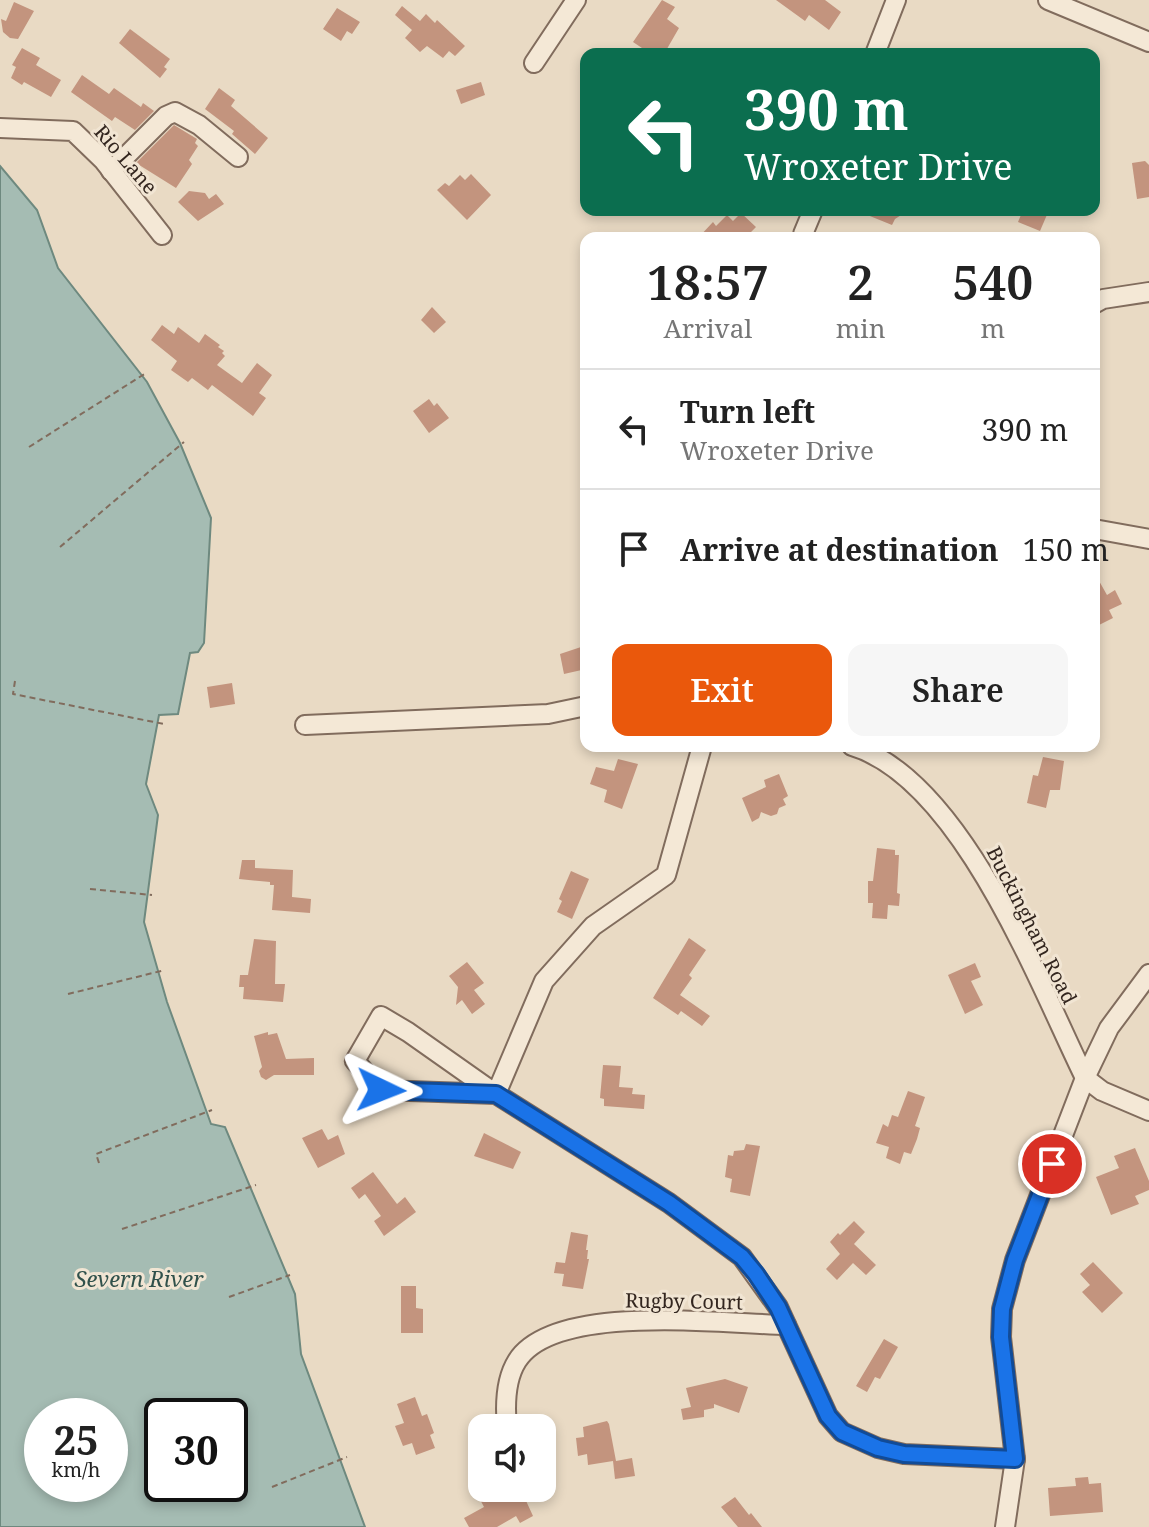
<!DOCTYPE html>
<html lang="en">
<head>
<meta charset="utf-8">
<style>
	:root { --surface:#fff; --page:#f6f6f6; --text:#222; --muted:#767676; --line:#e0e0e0; --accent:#ea580c }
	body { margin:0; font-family:"Noto Serif",serif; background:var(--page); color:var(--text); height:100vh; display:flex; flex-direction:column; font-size:30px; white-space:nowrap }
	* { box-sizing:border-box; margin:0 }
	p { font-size:26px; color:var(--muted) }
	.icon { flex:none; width:44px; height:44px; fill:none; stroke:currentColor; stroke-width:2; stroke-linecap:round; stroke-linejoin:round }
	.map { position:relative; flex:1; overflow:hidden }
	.side { position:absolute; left:580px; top:232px; width:520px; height:520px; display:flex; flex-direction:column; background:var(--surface); border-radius:16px; box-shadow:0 4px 12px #0003 }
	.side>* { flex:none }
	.top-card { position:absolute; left:580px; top:48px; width:520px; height:168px; border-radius:16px; box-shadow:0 4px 12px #0003; background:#0b6e4f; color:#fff; overflow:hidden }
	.tools { position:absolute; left:468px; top:1414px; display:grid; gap:16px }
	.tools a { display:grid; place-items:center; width:88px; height:88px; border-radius:16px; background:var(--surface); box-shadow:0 4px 12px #0003; font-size:40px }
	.speed { position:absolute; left:24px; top:1398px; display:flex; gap:16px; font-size:40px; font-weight:700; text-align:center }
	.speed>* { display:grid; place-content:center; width:104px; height:104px; border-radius:50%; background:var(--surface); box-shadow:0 4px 12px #0003; line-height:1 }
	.speed small { font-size:20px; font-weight:400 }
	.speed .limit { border:4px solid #111; border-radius:12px; background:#fff; color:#111 }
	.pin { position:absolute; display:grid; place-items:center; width:68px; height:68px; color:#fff; margin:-34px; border:4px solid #fff; border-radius:50%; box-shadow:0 2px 8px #0007 }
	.me { position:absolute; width:88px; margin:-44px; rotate:92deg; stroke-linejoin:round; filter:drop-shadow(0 0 6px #0008) }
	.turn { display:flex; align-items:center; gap:28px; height:168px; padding:0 32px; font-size:36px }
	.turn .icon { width:104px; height:104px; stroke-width:2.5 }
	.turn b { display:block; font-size:56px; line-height:68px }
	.eta { display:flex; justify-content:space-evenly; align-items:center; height:136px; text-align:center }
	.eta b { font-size:48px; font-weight:600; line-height:56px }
	.button { display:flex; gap:16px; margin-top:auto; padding:16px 32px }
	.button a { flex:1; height:92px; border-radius:16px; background:var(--accent); color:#fff; font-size:32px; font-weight:600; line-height:92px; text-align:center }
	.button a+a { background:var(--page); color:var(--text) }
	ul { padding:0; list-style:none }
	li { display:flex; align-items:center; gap:24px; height:120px; padding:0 32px; border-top:2px solid var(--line) }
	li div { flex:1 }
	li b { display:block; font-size:30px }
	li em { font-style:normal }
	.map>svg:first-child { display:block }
</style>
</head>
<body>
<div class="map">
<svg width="1149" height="1527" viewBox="0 0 1149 1527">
	<rect width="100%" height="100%" fill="#e9dac4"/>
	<!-- water -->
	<path fill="#a5bcb3" stroke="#6e897f" stroke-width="2" fill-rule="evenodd" d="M 0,166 L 37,210 L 58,268 L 147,382 L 180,443 L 211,518 L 204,643 L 198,652 L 190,653 L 178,714 L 159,715 L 146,784 L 158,815 L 144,922 L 167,1002 L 211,1124 L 225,1127 L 295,1294 L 301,1354 L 365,1527 L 0,1527 ZM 42,1416 L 110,1416 L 110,1484 L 42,1484 ZM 162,1416 L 230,1416 L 230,1484 L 162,1484 Z"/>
	<!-- building -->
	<g fill="#c3947e">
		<polygon points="662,0 675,7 667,19 679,28 664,54 651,54 633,42"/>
		<polygon points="776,0 825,0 841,12 829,30 809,15 805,21"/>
		<polygon points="14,2 34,11 18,39 10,38 3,32 1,19 6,21"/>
		<polygon points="402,6 420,21 426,14 435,23 437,20 465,46 455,56 449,51 443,58 427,46 420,52 405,38 412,30 395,15"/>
		<polygon points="337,8 360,22 352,34 347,31 341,41 323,29"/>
		<polygon points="130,29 170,59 164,67 167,69 160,78 119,43"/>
		<polygon points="22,48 40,58 36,65 61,80 51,97 24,82 22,85 11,78 16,67 12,65"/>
		<polygon points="82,75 109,94 114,88 141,107 143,103 154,111 135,130 115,117 112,121 71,92"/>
		<polygon points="481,82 485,95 461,104 456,90"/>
		<polygon points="219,88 235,100 231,106 268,138 255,154 232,134 234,131 205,109"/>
		<polygon points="174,125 197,139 195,143 198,146 189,160 192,164 176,188 136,163"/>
		<polygon points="1145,161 1149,165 1149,197 1137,199 1132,163"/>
		<polygon points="471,174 491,195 467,220 437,190 445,183 449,186 460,175 465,180"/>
		<polygon points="189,191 205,193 209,199 216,194 224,204 198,221 178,202"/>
		<polygon points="855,210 909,210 895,219 892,225"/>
		<polygon points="1023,210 1049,210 1040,231 1018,222"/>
		<polygon points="741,213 756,227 746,237 742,234 738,238 698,238 713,222 716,226 727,215 733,221"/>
		<polygon points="432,307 446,322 434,333 421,320"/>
		<polygon points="162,325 174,334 178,327 199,343 205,334 220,345 218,347 224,351 222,353 225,356 217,365 242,383 257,363 272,375 259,393 266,398 253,416 212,385 208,390 192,378 188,382 171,370 177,361 151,340"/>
		<polygon points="429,399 434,406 437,403 449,418 429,433 413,411"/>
		<polygon points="1094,572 1107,595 1115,590 1122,604 1109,610 1113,618 1099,625 1094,616"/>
		<polygon points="584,646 586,669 564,674 560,654"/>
		<polygon points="232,683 235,704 210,708 207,687"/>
		<polygon points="1043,757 1064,761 1060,790 1050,790 1046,808 1027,803 1033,775 1038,776"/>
		<polygon points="618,759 638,764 622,809 604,802 607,790 590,784 596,767 614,771"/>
		<polygon points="779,774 788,796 783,799 786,805 779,808 777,814 771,816 761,812 759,818 752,822 742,798 766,787 764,780"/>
		<polygon points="877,848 895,850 895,855 899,855 897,893 900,894 899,906 888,905 887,919 872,918 873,903 868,903 868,881 873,881"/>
		<polygon points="242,860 255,860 255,868 293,870 292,897 311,899 310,913 272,910 274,885 270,885 270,882 239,879"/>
		<polygon points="571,871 589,879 572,919 557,912 562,901 559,899"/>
		<polygon points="689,938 706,950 689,975 692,978 680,995 710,1016 702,1026 681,1011 678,1015 653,998"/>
		<polygon points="254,939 276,941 275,984 285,984 283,1002 243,999 244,987 239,987 240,975 248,975"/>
		<polygon points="467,962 484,983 474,990 485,1004 472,1014 462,1000 456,1005 458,987 449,976"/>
		<polygon points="975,963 981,977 971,981 983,1005 965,1014 948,975"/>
		<polygon points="268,1032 268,1035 277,1033 286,1059 314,1058 314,1075 274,1075 266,1080 261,1077 259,1071 262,1067 254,1036"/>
		<polygon points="603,1065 621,1066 619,1087 633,1088 632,1094 645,1095 644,1109 604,1106 604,1099 600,1098"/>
		<polygon points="908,1091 925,1097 915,1126 920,1128 917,1139 911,1154 904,1152 900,1164 886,1158 889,1147 876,1143 883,1124 888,1127 892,1115 898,1117"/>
		<polygon points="322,1129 328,1140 338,1135 345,1154 318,1168 302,1138"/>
		<polygon points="484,1133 521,1152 513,1169 474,1156"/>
		<polygon points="746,1144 760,1146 750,1196 730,1192 732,1179 725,1177 728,1155 733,1156 734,1151 744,1150"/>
		<polygon points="1135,1148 1149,1181 1149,1190 1135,1196 1139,1204 1111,1215 1096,1177 1119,1168 1114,1156"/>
		<polygon points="373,1172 397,1204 405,1197 416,1212 384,1236 374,1221 381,1216 365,1194 359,1199 351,1188"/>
		<polygon points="854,1221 865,1232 854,1244 876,1265 866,1275 853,1263 837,1280 826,1269 840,1254 830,1242 838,1233 840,1235"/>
		<polygon points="571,1232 588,1235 586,1250 588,1250 587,1259 589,1259 583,1289 562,1286 564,1274 554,1273 556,1262 565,1263"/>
		<polygon points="1093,1262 1123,1293 1102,1313 1082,1292 1090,1285 1080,1274"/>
		<polygon points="401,1286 416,1286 416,1308 423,1309 423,1333 401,1333"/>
		<polygon points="884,1339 898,1347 880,1379 875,1377 867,1392 856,1386"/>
		<polygon points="725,1379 748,1387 739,1413 714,1404 714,1408 704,1410 704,1417 683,1420 681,1409 691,1407 686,1388"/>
		<polygon points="415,1397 422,1416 427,1414 434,1433 430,1435 435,1448 416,1455 412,1443 403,1446 395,1426 404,1423 397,1404"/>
		<polygon points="607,1421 609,1424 616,1461 632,1458 635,1476 615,1479 613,1461 588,1465 587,1454 578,1456 576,1438 584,1437 583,1427"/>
		<polygon points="1088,1477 1089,1484 1101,1483 1103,1512 1050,1516 1048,1488 1076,1486 1075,1478"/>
		<polygon points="474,1488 494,1488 500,1498 503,1496 506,1501 522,1492 533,1516 520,1523 516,1516 497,1527 469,1527 464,1518 484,1507"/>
		<polygon points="735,1497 749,1515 751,1513 762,1527 738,1527 721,1507"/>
	</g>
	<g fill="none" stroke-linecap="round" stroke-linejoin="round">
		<!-- minor casing -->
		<g stroke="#816c5d" stroke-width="22">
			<g id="minor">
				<polyline points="1048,0 1149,42"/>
				<polyline points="875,54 896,0"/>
				<polyline points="534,63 576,0"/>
				<polyline points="0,128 73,131 103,160 162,235"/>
				<polyline points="111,171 166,116 175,112 199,125 238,157"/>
				<polyline points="803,234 813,210"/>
				<polyline points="1094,304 1103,299 1149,292"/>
				<polyline points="1094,529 1149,539"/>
				<polyline points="305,725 548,714 586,706"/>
				<polyline points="702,746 666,875 593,926 544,981 496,1094 381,1090 355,1061 381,1016 408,1032 496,1094 669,1203 742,1257 778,1307 828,1416 842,1432 878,1448 904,1454 1015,1459"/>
				<path d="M 852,746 C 961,779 1038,982 1085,1078 L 1102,1091 L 1149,1111"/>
				<path d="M 507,1428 C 505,1407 505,1380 517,1361 C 554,1302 725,1324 786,1325"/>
				<polyline points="1005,1527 1015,1459 1001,1337 1002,1309 1015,1260 1085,1078 1109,1028 1149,974"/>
			</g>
		</g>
		<!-- path -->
		<g stroke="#816c5d" stroke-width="2" stroke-dasharray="6 4" stroke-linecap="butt">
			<polyline points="29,447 146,373"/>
			<polyline points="60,547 184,442"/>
			<polyline points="15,681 13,694 164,724"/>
			<polyline points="90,889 152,895"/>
			<polyline points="68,994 165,970"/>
			<polyline points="99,1163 96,1154 212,1110"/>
			<polyline points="122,1229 256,1185"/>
			<polyline points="229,1297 290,1275"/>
			<polyline points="272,1487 347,1457"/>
		</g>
		<!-- minor -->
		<use href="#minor" stroke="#f4e8d6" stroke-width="18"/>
	</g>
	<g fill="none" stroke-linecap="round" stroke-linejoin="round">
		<!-- route casing -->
		<g stroke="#114b97" stroke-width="20">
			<polyline id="route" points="381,1090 496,1094 669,1203 742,1257 756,1274 778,1307 828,1416 842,1432 878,1448 904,1454 1015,1459 1001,1337 1002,1309 1015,1260 1052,1164"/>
		</g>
		<!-- route -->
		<use href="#route" stroke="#1a73e8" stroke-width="14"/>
	</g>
	<g text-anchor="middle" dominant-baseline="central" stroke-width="6" stroke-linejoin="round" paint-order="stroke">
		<!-- street labels -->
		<g font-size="20" fill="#33261f" stroke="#f1e5d3">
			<text transform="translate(126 159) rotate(49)">Rio Lane</text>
			<text transform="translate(1032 925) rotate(63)">Buckingham Road</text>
			<text transform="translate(684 1301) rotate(1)">Rugby Court</text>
		</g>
		<!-- water labels -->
		<g font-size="22" font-style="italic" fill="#30514b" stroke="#f1e5d3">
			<text x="139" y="1278">Severn River</text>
		</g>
	</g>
</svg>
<div class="tools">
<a><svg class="icon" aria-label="sound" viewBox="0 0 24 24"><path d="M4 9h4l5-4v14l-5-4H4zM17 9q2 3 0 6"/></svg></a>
</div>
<div class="speed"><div>25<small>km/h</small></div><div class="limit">30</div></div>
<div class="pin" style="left:1052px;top:1164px;background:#d93025"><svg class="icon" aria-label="arrive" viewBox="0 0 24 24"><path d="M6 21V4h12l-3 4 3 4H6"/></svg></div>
<svg class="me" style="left:381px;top:1090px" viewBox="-20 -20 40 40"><path d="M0-17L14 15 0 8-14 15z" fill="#1a73e8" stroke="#fff" stroke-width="4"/></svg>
<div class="top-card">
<div class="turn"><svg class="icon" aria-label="left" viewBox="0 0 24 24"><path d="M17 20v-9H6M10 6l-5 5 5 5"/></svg><div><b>390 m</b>Wroxeter Drive</div></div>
</div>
<section class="side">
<div class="eta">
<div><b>18:57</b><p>Arrival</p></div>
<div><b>2</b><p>min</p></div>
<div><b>540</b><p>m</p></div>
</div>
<ul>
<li><svg class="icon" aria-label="left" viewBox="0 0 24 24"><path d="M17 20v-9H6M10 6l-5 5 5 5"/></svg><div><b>Turn left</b><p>Wroxeter Drive</p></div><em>390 m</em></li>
<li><svg class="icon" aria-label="arrive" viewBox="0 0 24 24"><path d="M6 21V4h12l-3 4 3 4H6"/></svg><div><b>Arrive at destination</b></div><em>150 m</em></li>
</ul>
<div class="button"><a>Exit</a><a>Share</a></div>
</section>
</div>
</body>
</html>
